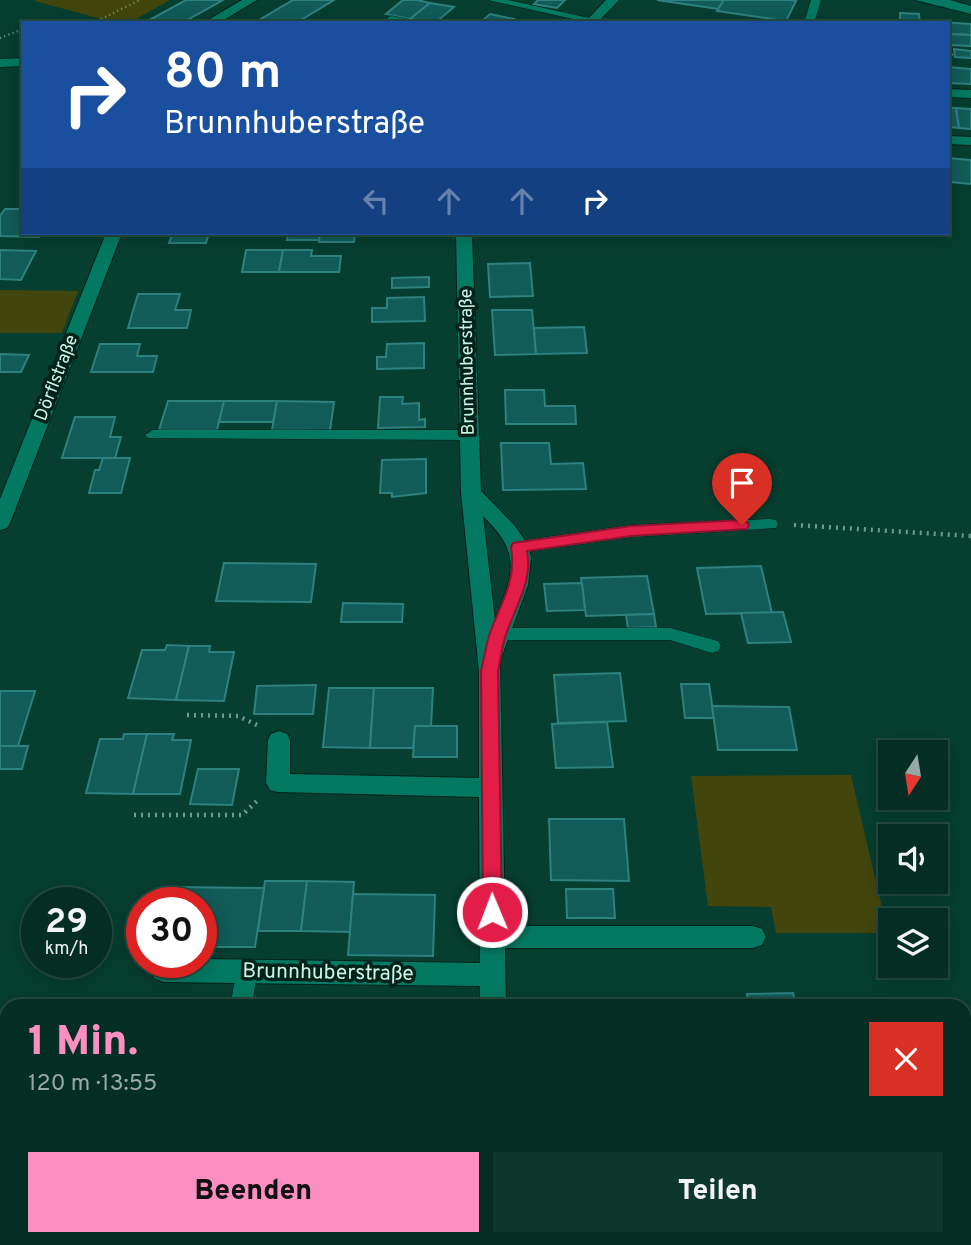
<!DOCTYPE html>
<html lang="de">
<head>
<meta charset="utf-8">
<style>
	:root { --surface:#042e24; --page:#0d362c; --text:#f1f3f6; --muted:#97a8a6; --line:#254a41; --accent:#fc8fc1 }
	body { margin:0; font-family:Overpass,sans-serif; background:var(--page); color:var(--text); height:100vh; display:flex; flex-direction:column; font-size:26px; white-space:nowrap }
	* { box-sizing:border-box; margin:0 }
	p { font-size:23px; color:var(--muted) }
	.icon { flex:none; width:38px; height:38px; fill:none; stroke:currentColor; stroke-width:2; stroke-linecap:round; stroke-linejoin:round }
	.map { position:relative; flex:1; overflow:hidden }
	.details { position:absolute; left:0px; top:999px; width:971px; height:247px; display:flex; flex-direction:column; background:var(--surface); border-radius:21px 21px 0 0; box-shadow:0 4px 18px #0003,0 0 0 2px var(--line) }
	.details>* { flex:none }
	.hud { position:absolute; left:21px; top:21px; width:929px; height:214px; border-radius:0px; box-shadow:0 4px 18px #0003,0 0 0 2px var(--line); background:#1a4fa0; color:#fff; overflow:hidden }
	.needle { width:46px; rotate:192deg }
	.buttons { position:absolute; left:878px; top:740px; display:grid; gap:14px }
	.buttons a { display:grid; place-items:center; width:70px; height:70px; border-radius:0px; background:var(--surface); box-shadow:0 4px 18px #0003,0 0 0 2px var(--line); font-size:35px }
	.speed { position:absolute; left:21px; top:887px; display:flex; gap:14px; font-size:35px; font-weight:700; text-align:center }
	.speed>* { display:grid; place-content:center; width:91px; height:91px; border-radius:50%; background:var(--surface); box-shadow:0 4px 18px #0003,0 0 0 2px var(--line); line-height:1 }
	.speed small { font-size:18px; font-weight:400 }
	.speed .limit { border:10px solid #d22; background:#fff; color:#111 }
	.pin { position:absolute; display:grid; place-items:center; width:60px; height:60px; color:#fff; margin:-72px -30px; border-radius:50% 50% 50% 0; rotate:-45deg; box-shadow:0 0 7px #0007 }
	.pin .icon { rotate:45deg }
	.me { position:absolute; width:77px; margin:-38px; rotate:359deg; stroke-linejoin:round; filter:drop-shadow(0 0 5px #0008) }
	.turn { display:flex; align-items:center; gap:24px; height:147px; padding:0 28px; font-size:32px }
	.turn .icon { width:91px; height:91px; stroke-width:2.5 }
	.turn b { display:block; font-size:49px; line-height:60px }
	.lanes { display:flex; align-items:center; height:66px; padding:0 28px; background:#0003; justify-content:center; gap:35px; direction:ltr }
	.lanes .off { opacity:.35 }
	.round { display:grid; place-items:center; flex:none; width:74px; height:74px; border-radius:0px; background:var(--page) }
	.overview { display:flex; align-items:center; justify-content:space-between; height:119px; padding:0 28px }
	h1 { font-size:42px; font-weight:800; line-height:52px; color:var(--accent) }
	.button { display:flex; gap:14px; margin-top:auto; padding:14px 28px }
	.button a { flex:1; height:80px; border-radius:0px; background:var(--accent); color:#111; font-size:28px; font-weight:800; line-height:80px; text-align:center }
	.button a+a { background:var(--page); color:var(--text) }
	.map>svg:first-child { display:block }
</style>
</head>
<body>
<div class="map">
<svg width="971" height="1245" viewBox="0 0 971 1245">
	<rect width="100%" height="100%" fill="#063e30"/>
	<!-- green -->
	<g fill="#43460c">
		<polygon points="36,0 170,0 129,23 116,23 35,1"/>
		<polygon points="0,290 78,291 62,333 0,333"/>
		<polygon points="851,775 888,933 776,933 771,907 708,906 691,776"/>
		<polygon points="538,1239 721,1239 722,1245 538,1245"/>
	</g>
	<!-- building -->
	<g fill="#115b59" stroke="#2d817e" stroke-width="2">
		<polygon points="186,0 223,0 182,23 144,23"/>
		<polygon points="293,0 334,0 296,23 254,23"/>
		<polygon points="403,0 417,0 430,3 410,19 386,14"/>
		<polygon points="538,0 565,0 557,8 534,4"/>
		<polygon points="657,0 724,0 718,9"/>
		<polygon points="724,0 790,0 796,1 786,21 717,11"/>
		<polygon points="430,3 454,7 435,23 410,19"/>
		<polygon points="900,13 919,14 920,23 900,22"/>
		<polygon points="490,14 514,19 511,23 480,23"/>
		<polygon points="924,21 971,24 971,35 948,34 948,23"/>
		<polygon points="948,34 971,35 971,46 948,45"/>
		<polygon points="954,49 971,51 971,58 955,57"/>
		<polygon points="948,67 971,69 971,84 948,83"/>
		<polygon points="948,108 956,108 959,128 948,127"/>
		<polygon points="956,108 971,109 971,129 959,128"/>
		<polygon points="948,158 971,160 971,184 951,182"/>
		<polygon points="5,209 23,209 23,233 42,233 39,237 0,236 0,216"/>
		<polygon points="173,233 209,233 206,243 169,243"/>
		<polygon points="288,233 288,236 217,234 217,233"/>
		<polygon points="288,233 320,233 319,240 287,240"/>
		<polygon points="320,233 355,233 354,242 319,242"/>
		<polygon points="0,250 36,251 21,280 0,279"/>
		<polygon points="246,250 283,250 279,272 242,272"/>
		<polygon points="283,250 312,250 311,256 341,256 339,272 279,272"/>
		<polygon points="530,263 533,296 490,297 488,264"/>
		<polygon points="429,277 429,287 392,288 392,278"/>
		<polygon points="138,294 180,294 175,310 191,310 187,328 128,328"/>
		<polygon points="424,297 425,321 372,322 372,308 387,308 387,298"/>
		<polygon points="492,310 532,310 536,354 495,355"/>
		<polygon points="584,327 587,353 536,354 534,328"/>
		<polygon points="424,343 424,368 377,369 377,357 386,357 387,344"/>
		<polygon points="100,344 140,344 137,356 157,356 153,372 91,372"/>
		<polygon points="0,354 29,355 21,372 0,372"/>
		<polygon points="505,390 544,390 545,406 575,406 576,424 506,424"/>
		<polygon points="380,397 403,397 402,404 419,403 419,420 425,419 425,427 378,428"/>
		<polygon points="168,401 224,401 217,430 159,430"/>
		<polygon points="224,401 277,401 273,422 219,422"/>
		<polygon points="277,401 334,402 330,431 272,430"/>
		<polygon points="75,417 115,417 110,437 121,437 115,458 62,458"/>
		<polygon points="501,443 549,443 551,464 583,463 586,489 503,490"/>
		<polygon points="103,458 130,458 121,493 89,493 95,470 99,470"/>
		<polygon points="426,459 426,493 392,497 392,493 380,493 382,460"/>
		<polygon points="224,563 316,564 311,602 216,601"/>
		<polygon points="761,566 772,613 706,614 697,568"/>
		<polygon points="647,576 654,614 586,616 581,578"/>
		<polygon points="582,583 585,610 547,611 544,584"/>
		<polygon points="343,603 403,604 402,622 341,622"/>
		<polygon points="783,612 791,642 748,643 741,613"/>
		<polygon points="654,614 656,627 628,628 626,615"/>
		<polygon points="167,645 189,646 176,700 128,698 142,650 165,650"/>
		<polygon points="189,646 210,646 209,652 234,652 224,701 176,700"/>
		<polygon points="620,673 626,721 558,723 554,675"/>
		<polygon points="681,684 709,684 714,718 685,718"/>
		<polygon points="316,685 313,714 254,714 257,686"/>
		<polygon points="329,688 374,688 370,748 323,747"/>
		<polygon points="374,688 433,688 431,726 415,726 413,748 370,748"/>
		<polygon points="0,691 35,691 18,746 0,746"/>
		<polygon points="712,706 789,707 797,750 718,750"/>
		<polygon points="607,722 613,767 556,768 552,724"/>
		<polygon points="415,726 457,726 457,757 413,757"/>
		<polygon points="124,734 147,734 133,794 86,793 100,739 123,739"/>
		<polygon points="147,734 174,734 172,740 191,740 180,794 133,794"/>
		<polygon points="0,746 28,746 22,769 0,769"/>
		<polygon points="198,769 239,769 232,805 190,804"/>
		<polygon points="549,819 624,819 629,881 551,880"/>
		<polygon points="265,881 307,881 301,931 258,931"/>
		<polygon points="307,881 354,882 350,932 301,931"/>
		<polygon points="176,887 264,888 255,947 201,947 201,903 173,903"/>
		<polygon points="566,889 613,889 615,918 567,918"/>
		<polygon points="353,894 435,895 433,956 348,955"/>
		<polygon points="793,993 796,1006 749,1006 747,994"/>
		<polygon points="554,1000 647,1001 647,1006 554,1006"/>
		<polygon points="7,1068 7,1098 0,1098 0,1092"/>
		<polygon points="0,1172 7,1172 7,1239 57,1239 55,1245 0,1245"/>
		<polygon points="734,1239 785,1239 786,1245 735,1245"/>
		<polygon points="785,1239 856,1239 857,1245 786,1245"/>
		<polygon points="856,1239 926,1239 928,1245 857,1245"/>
		<polygon points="305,1243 408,1245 305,1245"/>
	</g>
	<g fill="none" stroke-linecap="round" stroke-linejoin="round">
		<!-- service casing -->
		<g stroke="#032219" stroke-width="1">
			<g id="service">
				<polygon points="488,0 508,0 598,20 591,23"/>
				<polygon points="811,0 821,0 814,23 804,23"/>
				<polygon points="392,16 416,21 417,23 388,21 388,17"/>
				<polygon points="153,430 470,430 478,435 470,440 148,438 145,435"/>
				<polygon points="770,519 776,520 778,524 776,528 631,537 519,553 511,547 519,541 631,525"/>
				<polygon points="486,628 670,628 718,641 721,646 718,651 712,653 670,640 486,640 480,639 477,634 480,629"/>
				<polygon points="246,962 254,965 257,972 252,1006 230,1006 238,965"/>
			</g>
		</g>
		<!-- minor casing -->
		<g stroke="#032219" stroke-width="2">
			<g id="minor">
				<polygon points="242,0 257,0 219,23 203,23"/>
				<polygon points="606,0 619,0 597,23 584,23"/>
				<polygon points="915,0 950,0 971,6 971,14"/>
				<polygon points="23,58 23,66 0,67 0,59"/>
				<polygon points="948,89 971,90 971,98 948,97"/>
				<polygon points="948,136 971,137 971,145 948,144"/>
				<polygon points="106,233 122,233 10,523 7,528 0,530 0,499"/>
				<path d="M 456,233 L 472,233 L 481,491 L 515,526 L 528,545 L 531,557 L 528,585 L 500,661 L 505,926 L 753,926 L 762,929 L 766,937 L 762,945 L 753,948 L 505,948 L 506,1006 L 480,1006 L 480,986 L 163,982 L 154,978 L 150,970 L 153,962 L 201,962 L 201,959 L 480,963 L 479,797 L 278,792 L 270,790 L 266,783 L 268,740 L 271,734 L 279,731 L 287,734 L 290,740 L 290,774 L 479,778 L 479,671 L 461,492 ZM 483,516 C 522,554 514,573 495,620 Z"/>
				<rect x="483" y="1239" width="30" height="6"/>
			</g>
		</g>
		<!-- path-far1 -->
		<g stroke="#6b9d8e" stroke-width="2.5" stroke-dasharray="1 3.5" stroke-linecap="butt">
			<polyline points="93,23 140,0"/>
			<polyline points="0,38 23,29"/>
			<polyline points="948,57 954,53"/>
		</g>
		<!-- path -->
		<g stroke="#6b9d8e" stroke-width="4.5" stroke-dasharray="2 5" stroke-linecap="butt">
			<polyline points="794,525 971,536"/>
			<polyline points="187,715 238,716 257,725"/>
			<polyline points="134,815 242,815 257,801"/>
		</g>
		<!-- service -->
		<use href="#service" fill="#047961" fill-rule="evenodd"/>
		<!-- minor -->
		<use href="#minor" fill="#047961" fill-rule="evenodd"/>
	</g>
	<!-- route -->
	<path fill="#e11d48" stroke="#92132f" stroke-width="2" d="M 742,520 L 747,522 L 749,525 L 747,529 L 631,536 L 527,551 C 533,581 516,605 507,632 C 502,644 501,658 498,671 L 502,912 L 499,918 L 492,920 L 486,918 L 483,912 L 481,671 C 484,659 486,645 490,633 C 501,603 517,580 511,547 L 513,543 L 631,526 Z"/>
	<g text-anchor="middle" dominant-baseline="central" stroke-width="7" stroke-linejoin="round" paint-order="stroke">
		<!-- street labels -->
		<g font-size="18" fill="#caf6e6" stroke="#032219">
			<text transform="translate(468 362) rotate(-91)">Brunnhuberstraße</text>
			<text transform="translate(57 378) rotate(-69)">Dörflstraße</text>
		</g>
		<!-- near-street labels -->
		<g font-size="21" fill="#caf6e6" stroke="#032219">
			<text transform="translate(328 973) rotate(1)">Brunnhuberstraße</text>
		</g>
	</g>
</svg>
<div class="buttons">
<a><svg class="needle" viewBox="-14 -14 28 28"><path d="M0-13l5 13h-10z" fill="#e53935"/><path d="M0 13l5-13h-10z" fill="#97a8a6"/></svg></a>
<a><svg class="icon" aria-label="sound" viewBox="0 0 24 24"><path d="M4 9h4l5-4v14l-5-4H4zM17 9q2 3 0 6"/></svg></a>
<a><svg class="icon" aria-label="layers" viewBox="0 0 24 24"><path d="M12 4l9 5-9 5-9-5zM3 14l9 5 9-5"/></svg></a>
</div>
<div class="speed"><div>29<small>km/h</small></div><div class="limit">30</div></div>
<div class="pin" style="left:742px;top:525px;background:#d93025"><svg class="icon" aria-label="arrive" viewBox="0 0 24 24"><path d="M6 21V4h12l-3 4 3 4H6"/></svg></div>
<svg class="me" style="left:492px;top:912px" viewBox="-20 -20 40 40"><circle r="17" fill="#e11d48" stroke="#fff" stroke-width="3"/><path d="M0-11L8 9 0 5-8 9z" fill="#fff"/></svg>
<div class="hud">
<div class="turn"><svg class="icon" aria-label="right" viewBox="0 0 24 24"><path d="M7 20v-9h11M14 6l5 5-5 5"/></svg><div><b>80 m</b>Brunnhuberstraße</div></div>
<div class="lanes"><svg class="icon off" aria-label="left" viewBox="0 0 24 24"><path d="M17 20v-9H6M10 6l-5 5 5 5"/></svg><svg class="icon off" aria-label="ahead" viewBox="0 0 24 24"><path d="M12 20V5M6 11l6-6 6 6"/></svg><svg class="icon off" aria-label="ahead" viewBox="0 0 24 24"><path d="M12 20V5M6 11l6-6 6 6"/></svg><svg class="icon" aria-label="right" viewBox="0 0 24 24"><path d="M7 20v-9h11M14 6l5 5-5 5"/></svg></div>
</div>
<section class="details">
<div class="overview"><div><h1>1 Min.</h1><p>120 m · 13:55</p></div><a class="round" style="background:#d93025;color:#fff"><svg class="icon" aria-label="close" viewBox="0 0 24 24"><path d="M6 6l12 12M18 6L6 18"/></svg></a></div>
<div class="button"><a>Beenden</a><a>Teilen</a></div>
</section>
</div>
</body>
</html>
